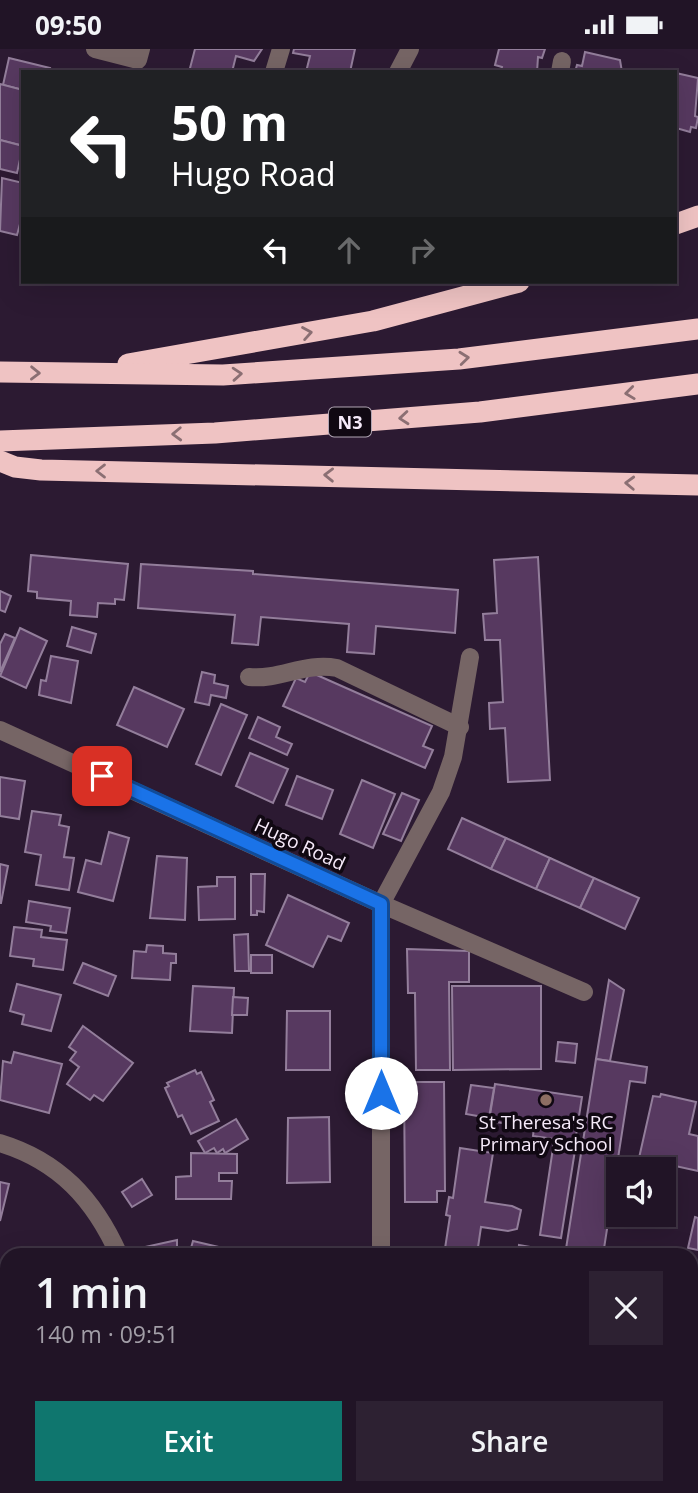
<!DOCTYPE html>
<html lang="en">
<head>
<meta charset="utf-8">
<style>
	:root { --surface:#211426; --page:#2d2132; --text:#f1f3f6; --muted:#a29ea7; --line:#3e3343; --accent:#0f766e }
	body { margin:0; font-family:"Open Sans",sans-serif; background:var(--page); color:var(--text); height:100vh; display:flex; flex-direction:column; font-size:26px; white-space:nowrap }
	* { box-sizing:border-box; margin:0 }
	p { font-size:23px; color:var(--muted) }
	.icon { flex:none; width:38px; height:38px; fill:none; stroke:currentColor; stroke-width:2; stroke-linecap:round; stroke-linejoin:round }
	.map { position:relative; flex:1; overflow:hidden }
	.details { position:absolute; left:0px; top:1199px; width:698px; height:247px; display:flex; flex-direction:column; background:var(--surface); border-radius:21px 21px 0 0; box-shadow:0 7px 28px #0002,0 0 0 2px var(--line) }
	.details>* { flex:none }
	.banner { position:absolute; left:21px; top:21px; width:656px; height:214px; border-radius:0px; box-shadow:0 7px 28px #0002,0 0 0 2px var(--line); background:#202124; color:#fff; overflow:hidden }
	.buttons { position:absolute; left:606px; top:1108px; display:grid; gap:14px }
	.buttons a { display:grid; place-items:center; width:70px; height:70px; border-radius:0px; background:var(--surface); box-shadow:0 7px 28px #0002,0 0 0 2px var(--line); font-size:35px }
	.pin { position:absolute; display:grid; place-items:center; width:60px; height:60px; color:#fff; margin:-30px; border-radius:14px; box-shadow:0 4px 10px #0006 }
	.me { position:absolute; width:77px; margin:-38px; rotate:0deg; stroke-linejoin:round; filter:drop-shadow(0 0 5px #0008) }
	.turn { display:flex; align-items:center; gap:24px; height:147px; padding:0 35px; font-size:32px }
	.turn .icon { width:91px; height:91px; stroke-width:2.5 }
	.turn b { display:block; font-size:49px; line-height:60px }
	.lanes { display:flex; align-items:center; height:66px; padding:0 35px; background:#0003; justify-content:center; gap:35px; direction:ltr }
	.lanes .off { opacity:.35 }
	.round { display:grid; place-items:center; flex:none; width:74px; height:74px; border-radius:0px; background:var(--page) }
	.head { display:flex; align-items:center; justify-content:space-between; height:119px; padding:0 35px }
	h1 { font-size:42px; font-weight:600; line-height:52px }
	.action { display:flex; gap:14px; margin-top:auto; padding:14px 35px }
	.action a { flex:1; height:80px; border-radius:0px; background:var(--accent); color:#fff; font-size:28px; font-weight:600; line-height:80px; text-align:center }
	.action a+a { background:var(--page); color:var(--text) }
	.status { display:flex; justify-content:space-between; align-items:center; height:49px; padding:0 35px; background:var(--surface); direction:ltr }
	.status svg { height:19px; fill:currentColor }
	.map>svg:first-child { display:block }
</style>
</head>
<body>
<div class="status"><b>09:50</b><svg viewBox="0 0 49 12"><path d="M0 12V9h3v3zM5 12V6h3v6zM10 12V3h3v9zM15 12V0h3v12zM26 1h20v11H26zM47 4h2v5h-2z"/></svg></div>
<div class="map">
<svg width="698" height="1444" viewBox="0 0 698 1444">
	<rect width="100%" height="100%" fill="#2c1a32"/>
	<!-- building -->
	<g fill="#573960" stroke="#937e9b" stroke-width="2">
		<polygon points="195,0 262,0 254,12 236,7 232,23 189,23"/>
		<polygon points="294,0 355,0 350,23 306,23 310,7 293,4"/>
		<polygon points="499,0 545,0 542,9 538,8 537,23 501,23 502,18 495,16"/>
		<polygon points="585,3 620,11 622,23 575,23 577,16 582,17"/>
		<polygon points="9,9 50,19 49,23 23,23 23,41 3,36"/>
		<polygon points="676,24 698,29 695,67 698,68 696,79 691,78 690,83 676,79"/>
		<polygon points="0,35 23,41 20,96 0,91"/>
		<polygon points="0,91 23,97 17,124 0,120"/>
		<polygon points="2,129 23,134 23,164 17,186 0,182"/>
		<polygon points="31,506 128,515 124,551 115,550 115,555 98,554 97,568 70,566 71,552 37,549 37,543 28,542"/>
		<polygon points="538,508 550,731 508,733 505,679 490,680 489,654 503,653 500,591 485,591 483,565 497,564 494,511"/>
		<polygon points="141,515 253,522 253,525 458,541 455,584 376,577 374,605 347,603 349,575 261,568 258,596 232,594 235,566 138,559"/>
		<polygon points="0,542 11,547 5,563 0,561"/>
		<polygon points="72,578 96,585 91,604 67,597"/>
		<polygon points="20,579 47,592 26,639 0,627"/>
		<polygon points="5,585 15,589 0,623 0,595"/>
		<polygon points="51,607 78,612 71,654 39,646 41,631 46,632"/>
		<polygon points="202,623 215,626 214,634 228,637 226,649 211,646 209,656 195,653"/>
		<polygon points="310,623 432,677 423,697 433,701 425,719 283,657 296,629 305,633"/>
		<polygon points="134,638 184,660 167,698 117,676"/>
		<polygon points="221,655 247,666 221,726 196,715"/>
		<polygon points="258,668 280,678 276,688 292,695 287,706 249,689"/>
		<polygon points="250,704 288,720 273,754 236,737"/>
		<polygon points="297,727 333,741 322,770 286,756"/>
		<polygon points="0,728 25,732 19,770 0,767"/>
		<polygon points="362,731 395,745 373,799 340,785"/>
		<polygon points="402,744 419,751 401,792 383,785"/>
		<polygon points="32,762 61,766 59,776 69,778 64,808 74,809 69,841 36,836 41,806 25,803"/>
		<polygon points="462,769 506,789 491,820 448,800"/>
		<polygon points="109,783 129,789 113,852 78,843 86,811 101,815"/>
		<polygon points="506,789 550,809 536,840 491,820"/>
		<polygon points="157,807 187,809 185,871 150,869"/>
		<polygon points="550,809 594,829 580,859 536,840"/>
		<polygon points="0,815 8,817 1,854 0,854"/>
		<polygon points="251,825 265,825 264,863 257,862 257,866 251,866"/>
		<polygon points="217,828 235,828 235,870 199,871 198,838 217,837"/>
		<polygon points="594,829 639,849 625,880 580,859"/>
		<polygon points="288,846 349,874 341,892 328,887 313,918 266,896"/>
		<polygon points="29,852 70,859 66,884 50,882 51,877 26,873"/>
		<polygon points="14,878 42,881 41,888 67,891 63,921 33,917 34,910 10,907"/>
		<polygon points="248,885 249,922 235,922 234,886"/>
		<polygon points="147,896 163,897 163,904 176,905 176,914 171,914 170,931 132,929 134,902 146,903"/>
		<polygon points="407,900 469,902 469,933 449,933 450,1021 416,1021 415,944 408,944"/>
		<rect x="251" y="906" width="21" height="18"/>
		<polygon points="83,914 116,927 108,947 74,934"/>
		<polygon points="609,931 624,941 610,1012 596,1010"/>
		<polygon points="17,935 61,946 51,982 22,975 24,966 10,962"/>
		<polygon points="193,937 234,939 232,984 190,982"/>
		<polygon points="452,937 541,937 541,1020 453,1021"/>
		<polygon points="233,948 248,949 247,966 232,966"/>
		<polygon points="287,962 330,962 330,1021 286,1021"/>
		<polygon points="83,977 133,1014 103,1052 94,1046 90,1051 67,1035 79,1018 70,1011 76,1003 69,998"/>
		<polygon points="558,993 577,995 575,1014 556,1012"/>
		<polygon points="14,1003 62,1015 49,1064 0,1051 3,1012 11,1014"/>
		<polygon points="596,1010 647,1018 645,1034 630,1032 603,1206 565,1206"/>
		<polygon points="195,1021 197,1025 201,1023 214,1051 210,1053 219,1072 191,1085 182,1066 178,1068 165,1039 169,1037 167,1034"/>
		<polygon points="404,1033 444,1033 445,1142 437,1142 437,1153 405,1153"/>
		<polygon points="495,1035 582,1048 575,1093 533,1087 534,1079 489,1072"/>
		<polygon points="471,1036 494,1039 489,1069 466,1065"/>
		<polygon points="661,1045 696,1053 689,1085 698,1087 698,1122 639,1109 653,1047 660,1048"/>
		<polygon points="329,1068 330,1133 287,1134 288,1069"/>
		<polygon points="236,1070 248,1090 225,1104 223,1100 217,1104 214,1099 205,1104 198,1092"/>
		<polygon points="554,1092 576,1095 561,1189 540,1186"/>
		<polygon points="460,1099 493,1104 485,1153 512,1157 521,1161 517,1180 508,1182 481,1178 477,1205 485,1206 444,1206 450,1167 446,1166 449,1148 453,1149"/>
		<polygon points="191,1104 237,1105 237,1124 219,1124 219,1132 232,1132 231,1150 176,1150 176,1128 191,1127"/>
		<polygon points="142,1130 152,1146 132,1158 122,1143"/>
		<polygon points="0,1133 9,1135 0,1172"/>
		<polygon points="695,1168 698,1169 698,1201 688,1199"/>
		<polygon points="177,1191 177,1206 146,1206 145,1198"/>
		<polygon points="193,1192 236,1202 235,1206 189,1206"/>
		<polygon points="519,1196 553,1202 552,1206 518,1206"/>
		<rect x="691" y="1363" width="7" height="29"/>
		<polygon points="172,1438 203,1438 202,1444 172,1444"/>
		<polygon points="479,1438 523,1438 521,1444 479,1444"/>
		<polygon points="590,1438 616,1438 616,1444 583,1444 583,1439"/>
	</g>
	<g fill="none" stroke-linecap="round" stroke-linejoin="round">
		<!-- minor -->
		<g stroke="#766565" stroke-width="18">
			<polyline points="95,0 138,11 141,0"/>
			<polyline points="274,23 281,0"/>
			<polyline points="398,23 410,0"/>
			<polyline points="560,23 562,12"/>
			<path d="M 249,628 C 281,631 304,613 337,619 L 460,678"/>
			<polyline points="0,681 381,855 584,943"/>
			<path d="M 0,1094 C 59,1112 94,1150 119,1206"/>
			<polyline points="381,1206 381,855 441,743 453,708 470,608"/>
			<polyline points="381,1438 381,1444"/>
			<polyline points="96,1444 100,1438"/>
		</g>
		<!-- highway -->
		<g stroke="#efc3c3" stroke-width="21">
			<polyline points="676,175 698,167"/>
			<polyline points="128,315 373,272 519,233"/>
			<polyline points="0,323 223,326 459,310 698,280"/>
			<polyline points="0,392 215,384 480,363 698,335"/>
			<polyline points="0,412 15,418 41,421 698,436"/>
		</g>
	</g>
	<!-- one-way arrows -->
	<defs><path id="oneway-chevron" d="M-2-3.5L2.5 0L-2 3.5" fill="none" stroke-width="1.6" stroke-linecap="round" stroke-linejoin="round" transform="scale(1.75)"/></defs>
	<g stroke="#8b6f73">
		<use href="#oneway-chevron" transform="translate(307 284) rotate(-10)"/>
		<use href="#oneway-chevron" transform="translate(464 309) rotate(-6)"/>
		<use href="#oneway-chevron" transform="translate(35 324) rotate(1)"/>
		<use href="#oneway-chevron" transform="translate(237 325) rotate(-4)"/>
		<use href="#oneway-chevron" transform="translate(630 344) rotate(173)"/>
		<use href="#oneway-chevron" transform="translate(404 369) rotate(175)"/>
		<use href="#oneway-chevron" transform="translate(177 385) rotate(178)"/>
		<use href="#oneway-chevron" transform="translate(101 422) rotate(-180)"/>
		<use href="#oneway-chevron" transform="translate(329 426) rotate(-179)"/>
		<use href="#oneway-chevron" transform="translate(630 434) rotate(-178)"/>
	</g>
	<g fill="none" stroke-linecap="round" stroke-linejoin="round">
		<!-- route casing -->
		<g stroke="#114b97" stroke-width="18">
			<polyline id="route" points="102,727 381,855 381,1044"/>
		</g>
		<!-- route -->
		<use href="#route" stroke="#1a73e8" stroke-width="12"/>
	</g>
	<!-- markers -->
	<circle fill="#8d6e63" stroke="#100812" stroke-width="2.5" cx="546" cy="1051" r="7"/>
	<g text-anchor="middle" dominant-baseline="central" stroke-width="7" stroke-linejoin="round" paint-order="stroke">
		<!-- shield labels -->
		<rect fill="#100812" stroke="#b1a6b4" stroke-width="2" x="329" y="358.5" width="42" height="29" rx="5"/>
		<g font-size="18" font-weight="bold" fill="#f6eafa">
			<text x="350" y="373">N3</text>
		</g>
		<!-- street labels -->
		<g font-size="19" fill="#f6eafa" stroke="#100812">
			<text transform="translate(300 795) rotate(25)">Hugo Road</text>
		</g>
		<!-- poi labels -->
		<g font-size="19" fill="#f6eafa" stroke="#100812">
			<text x="546" y="1073">St Theresa's RC<tspan x="546" dy="22">Primary School</tspan></text>
		</g>
	</g>
</svg>
<div class="buttons">
<a><svg class="icon" aria-label="sound" viewBox="0 0 24 24"><path d="M4 9h4l5-4v14l-5-4H4zM17 9q2 3 0 6"/></svg></a>
</div>
<div class="pin" style="left:102px;top:727px;background:#d93025"><svg class="icon" aria-label="arrive" viewBox="0 0 24 24"><path d="M6 21V4h12l-3 4 3 4H6"/></svg></div>
<svg class="me" style="left:381px;top:1044px" viewBox="-20 -20 40 40"><circle r="19" fill="#fff"/><path d="M0-13L10 11 0 6-10 11z" fill="#1a73e8"/></svg>
<div class="banner">
<div class="turn"><svg class="icon" aria-label="left" viewBox="0 0 24 24"><path d="M17 20v-9H6M10 6l-5 5 5 5"/></svg><div><b>50 m</b>Hugo Road</div></div>
<div class="lanes"><svg class="icon" aria-label="left" viewBox="0 0 24 24"><path d="M17 20v-9H6M10 6l-5 5 5 5"/></svg><svg class="icon off" aria-label="ahead" viewBox="0 0 24 24"><path d="M12 20V5M6 11l6-6 6 6"/></svg><svg class="icon off" aria-label="right" viewBox="0 0 24 24"><path d="M7 20v-9h11M14 6l5 5-5 5"/></svg></div>
</div>
<section class="details">
<div class="head"><div><h1>1 min</h1><p>140 m · 09:51</p></div><a class="round"><svg class="icon" aria-label="close" viewBox="0 0 24 24"><path d="M6 6l12 12M18 6L6 18"/></svg></a></div>
<div class="action"><a>Exit</a><a>Share</a></div>
</section>
</div>
</body>
</html>
